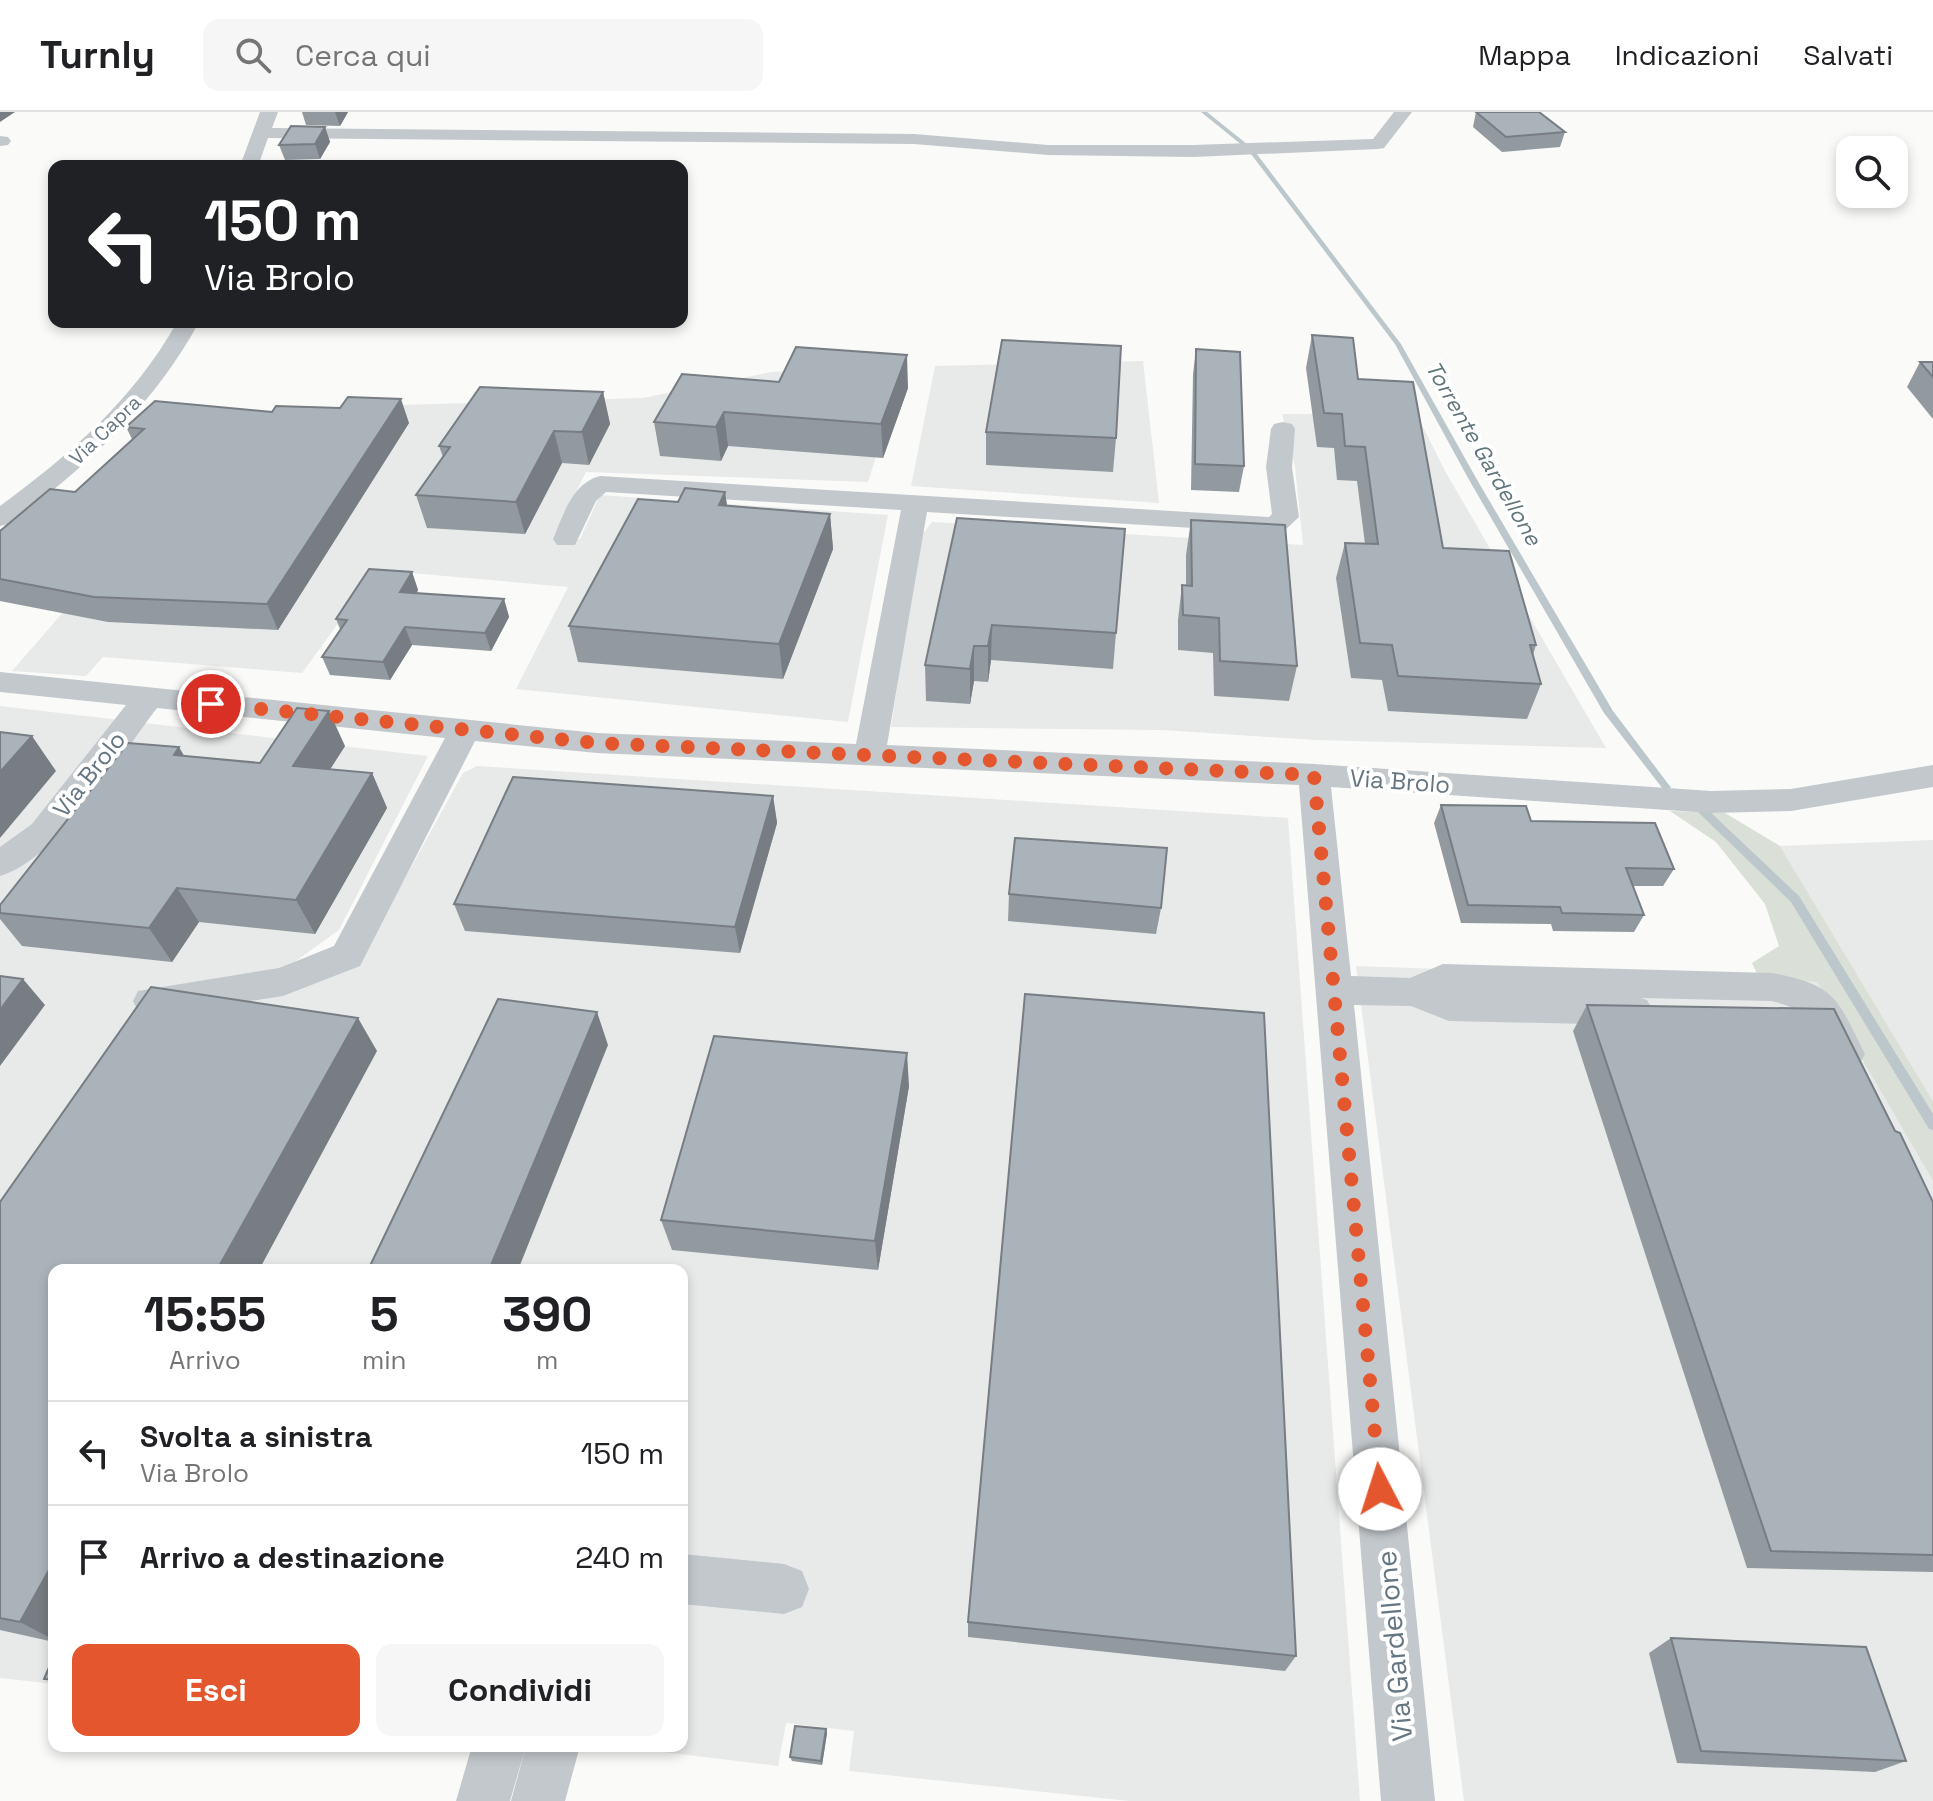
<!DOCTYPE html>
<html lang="it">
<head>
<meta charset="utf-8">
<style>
	:root { --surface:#fff; --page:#f6f6f6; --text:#202124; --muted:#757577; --line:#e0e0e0; --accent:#e4572e }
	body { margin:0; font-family:"Space Grotesk",sans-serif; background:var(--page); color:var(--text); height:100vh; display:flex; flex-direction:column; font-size:30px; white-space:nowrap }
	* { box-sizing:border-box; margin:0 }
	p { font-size:26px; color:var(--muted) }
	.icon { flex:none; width:44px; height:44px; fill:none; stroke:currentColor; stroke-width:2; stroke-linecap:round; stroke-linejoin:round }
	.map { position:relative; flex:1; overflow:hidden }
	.panel { position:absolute; left:48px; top:1152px; width:640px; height:488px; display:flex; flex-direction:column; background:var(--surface); border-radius:16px; box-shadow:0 4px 12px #0003 }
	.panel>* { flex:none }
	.guide { position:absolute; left:48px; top:48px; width:640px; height:168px; border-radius:16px; box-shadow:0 4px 12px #0003; background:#202124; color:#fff; overflow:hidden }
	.tools { position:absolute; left:1836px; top:24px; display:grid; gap:16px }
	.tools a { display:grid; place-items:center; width:72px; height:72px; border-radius:16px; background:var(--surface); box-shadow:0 4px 12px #0003; font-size:40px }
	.pin { position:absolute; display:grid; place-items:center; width:68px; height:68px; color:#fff; margin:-34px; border:4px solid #fff; border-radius:50%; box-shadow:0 2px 8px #0007 }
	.me { position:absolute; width:88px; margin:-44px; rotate:355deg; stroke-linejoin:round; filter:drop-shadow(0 0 6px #0008) }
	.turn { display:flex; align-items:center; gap:28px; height:168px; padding:0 24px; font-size:36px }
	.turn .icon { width:104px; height:104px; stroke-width:2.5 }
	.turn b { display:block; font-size:56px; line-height:68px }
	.eta { display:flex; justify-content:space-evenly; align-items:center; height:136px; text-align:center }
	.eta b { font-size:48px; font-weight:600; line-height:56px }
	.primary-button { display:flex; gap:16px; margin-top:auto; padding:16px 24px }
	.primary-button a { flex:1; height:92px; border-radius:16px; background:var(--accent); color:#fff; font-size:32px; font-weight:600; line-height:92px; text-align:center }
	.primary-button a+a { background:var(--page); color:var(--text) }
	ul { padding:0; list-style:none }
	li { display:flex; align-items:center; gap:24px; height:104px; padding:0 24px; border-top:2px solid var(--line) }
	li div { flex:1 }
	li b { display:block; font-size:30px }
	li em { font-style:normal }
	header { display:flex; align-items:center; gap:48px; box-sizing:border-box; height:112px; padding:0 40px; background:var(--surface); border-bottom:2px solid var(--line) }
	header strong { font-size:38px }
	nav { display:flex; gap:44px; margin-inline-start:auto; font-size:28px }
	.search { width:560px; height:72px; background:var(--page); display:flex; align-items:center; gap:20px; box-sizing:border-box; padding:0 28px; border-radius:16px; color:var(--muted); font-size:30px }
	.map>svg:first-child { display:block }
</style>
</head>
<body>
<header>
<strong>Turnly</strong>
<div class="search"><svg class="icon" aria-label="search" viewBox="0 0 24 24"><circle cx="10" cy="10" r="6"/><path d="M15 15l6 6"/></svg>Cerca qui</div>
<nav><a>Mappa</a><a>Indicazioni</a><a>Salvati</a></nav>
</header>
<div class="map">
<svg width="1933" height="1689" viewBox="0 0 1933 1689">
	<rect width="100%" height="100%" fill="#fafaf8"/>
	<!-- built -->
	<g fill="#e8e9e9">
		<polygon points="1143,249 1159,391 911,374 935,254"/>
		<polygon points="904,255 868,370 586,360 553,426 580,427 600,383 888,403 848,610 516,577 568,475 377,458 302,561 103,545 86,564 12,559 231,307 367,294 643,286 771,260"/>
		<polygon points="1282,302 1417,303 1445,359 1606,636 1315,628 1162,618 891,615 919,427 932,410 1303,433 1295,355"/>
		<polygon points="0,594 428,644 339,818 286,856 356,855 463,661 477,654 1288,706 1360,1689 1129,1689 849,1659 854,1619 786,1611 778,1654 613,1634 682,1634 682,1158 54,1158 54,1572 0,1566"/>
		<polygon points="1933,728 1933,989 1780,734"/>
		<polygon points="1356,854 1817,870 1933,1069 1933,1689 1464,1689"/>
	</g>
	<!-- green -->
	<polygon fill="#dadfd7" points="1670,699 1725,701 1780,734 1933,989 1933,1069 1817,870 1760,868 1752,851 1779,834 1765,792 1716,730"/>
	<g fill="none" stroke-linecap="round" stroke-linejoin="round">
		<!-- stream -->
		<g fill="#bbc7cb" fill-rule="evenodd">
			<polygon points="1201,0 1207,0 1253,37 1401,232 1476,366 1613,599 1669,673 1671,675 1669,677 1663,677 1604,601 1468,366 1395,232 1248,38"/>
			<polygon points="1703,695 1707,697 1799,784 1933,1002 1933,1018 1929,1017 1791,790 1699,701 1698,699"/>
		</g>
		<!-- minor -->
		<g fill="#c3c8cc" fill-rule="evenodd">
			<polygon points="260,0 278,0 272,16 914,22 1048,33 1193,33 1373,27 1394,0 1412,0 1384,36 1378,37 1193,45 1048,43 914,32 268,26 258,54 240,54"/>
			<polygon points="0,24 8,25 11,29 8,33 0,34"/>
			<path d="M 177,210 L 199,210 C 153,295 86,355 9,412 L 0,414 L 0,394 C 71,342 134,287 177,210 Z"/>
			<path d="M 1283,310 L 1292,312 L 1295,317 L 1292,355 L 1299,405 L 1284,419 L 1275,421 L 927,400 L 887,633 L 1314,652 L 1711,679 L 1791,677 L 1933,653 L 1933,675 L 1791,699 L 1711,701 L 1331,675 L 1351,864 L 1410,866 L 1443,852 L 1771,861 C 1836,873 1837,886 1865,942 L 1859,953 L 1846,957 L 1833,953 C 1815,918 1813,898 1771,889 L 1641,886 L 1647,888 L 1653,898 L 1647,908 L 1634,913 L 1449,909 L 1411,894 L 1354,893 L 1435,1689 L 1381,1689 L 1299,673 L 597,641 L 475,629 L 360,854 L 283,884 L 151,904 L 138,899 L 133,889 L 138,879 L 279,856 L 334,834 L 445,626 L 157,596 C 120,644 58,747 0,764 L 0,735 L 32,712 L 126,593 L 0,580 L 0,560 L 597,621 L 856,632 L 901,398 L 606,380 L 596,389 L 575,433 L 557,433 L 553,427 C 563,404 572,371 600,364 L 1269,405 L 1272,402 L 1266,355 L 1271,317 L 1274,312 Z"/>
			<polygon points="682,1442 784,1452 802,1459 809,1477 802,1495 784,1502 682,1492"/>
			<polygon points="472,1634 526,1634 510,1689 456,1689"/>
			<polygon points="526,1634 580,1634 565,1689 511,1689"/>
		</g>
	</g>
	<!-- wall -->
	<g fill="#929a9f">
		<polygon points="302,0 348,0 340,14 306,13"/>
		<polygon points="1476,0 1565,20 1560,35 1502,40 1473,15"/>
		<polygon points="325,15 330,30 320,47 285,48 279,33"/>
		<polygon points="1312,223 1358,267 1443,436 1536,533 1533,543 1541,572 1527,607 1388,599 1382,568 1351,566 1336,466 1345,431 1365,432 1357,369 1337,368 1334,336 1317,335 1306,256"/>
		<polygon points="1196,237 1244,354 1239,380 1191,378 1193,262"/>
		<polygon points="1920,250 1933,250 1933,307 1907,275"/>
		<polygon points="779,270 908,276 883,346 728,334 721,349 660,344 654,310"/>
		<polygon points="603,280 610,312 589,353 562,351 525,422 427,416 416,383 443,345 439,334"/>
		<polygon points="272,300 409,311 278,518 108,510 0,489 0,419 75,380 132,327 126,315"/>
		<polygon points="986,320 1116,326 1113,360 986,353"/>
		<polygon points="725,380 727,394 830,402 833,437 783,567 578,550 569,514 678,390"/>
		<polygon points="957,406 1116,521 1113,557 991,548 988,570 974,569 970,592 926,589 925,553"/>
		<polygon points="1191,408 1297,554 1289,589 1214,584 1213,541 1178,538 1178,508 1182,473 1186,473 1186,443"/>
		<polygon points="412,460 418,478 417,481 504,487 509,505 491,539 412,533 390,568 330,563 322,545 340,517 336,507"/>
		<polygon points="345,634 330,657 372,661 387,696 315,822 199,810 172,850 22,834 0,807 0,793 184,644 260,651"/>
		<polygon points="773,684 777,711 740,841 465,819 454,792"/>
		<polygon points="1441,693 1531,709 1674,757 1663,774 1633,774 1644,803 1634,820 1553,819 1551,812 1461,811 1434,711"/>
		<polygon points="1009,782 1161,796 1156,822 1008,809"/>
		<polygon points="1587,893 1895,1019 1933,1090 1933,1460 1747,1456 1573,919"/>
		<polygon points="377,939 54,1158 54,1530 0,1518 0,1090"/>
		<polygon points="909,974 878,1158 672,1138 661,1108"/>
		<polygon points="968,1510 1296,1544 1285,1559 968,1525"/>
		<polygon points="1671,1526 1906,1649 1875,1660 1677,1651 1649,1541"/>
		<polygon points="826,1617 827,1621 822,1653 792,1649 790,1645"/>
	</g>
	<!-- shaded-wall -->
	<g fill="#777d82">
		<polygon points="0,0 15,0 0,10"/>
		<polygon points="335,0 348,0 340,14"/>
		<polygon points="325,15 330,30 320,47 315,32"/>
		<polygon points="907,243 908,276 883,346 881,312"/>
		<polygon points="603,280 610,312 589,353 582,320"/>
		<polygon points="401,287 409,311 278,518 267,492"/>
		<polygon points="724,300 728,334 721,349 716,315"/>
		<polygon points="554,319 562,351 525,422 516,390"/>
		<polygon points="725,380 730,414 719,393"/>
		<polygon points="830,402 833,437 783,567 779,532"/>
		<polygon points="412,460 418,478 407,498 400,480"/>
		<polygon points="504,487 509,505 491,539 485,521"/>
		<polygon points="992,513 991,548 988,570 988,534"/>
		<polygon points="405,515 412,533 390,568 383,550"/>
		<polygon points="974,534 974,569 970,592 970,557"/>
		<polygon points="329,599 345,634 310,689 293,654"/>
		<polygon points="32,624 56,659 0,726 0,660"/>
		<polygon points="179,635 199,670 174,643"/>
		<polygon points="372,661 387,696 315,822 296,788"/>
		<polygon points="773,684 777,711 740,841 735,815"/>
		<polygon points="177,776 199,810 172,850 149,816"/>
		<polygon points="23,867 45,893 0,954 0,898"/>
		<polygon points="597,900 608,933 518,1158 489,1158"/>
		<polygon points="358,906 377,939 259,1158 217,1158"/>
		<polygon points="907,941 909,974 878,1158 875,1129"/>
		<polygon points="54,1449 54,1528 20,1510"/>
		<polygon points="826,1617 827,1621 822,1653 821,1649"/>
	</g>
	<!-- building -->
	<g fill="#aab3b9" stroke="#777d82" stroke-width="2">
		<polygon points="1476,0 1539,0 1565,20 1506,25"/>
		<polygon points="291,14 325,15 315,32 279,33"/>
		<polygon points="1312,223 1353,226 1358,267 1413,270 1443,436 1509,439 1536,533 1530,533 1541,572 1398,564 1392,533 1360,531 1345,431 1378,432 1365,335 1345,334 1342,302 1324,301"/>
		<polygon points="1002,228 1121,234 1116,326 986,320"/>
		<polygon points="796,235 907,243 881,312 724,300 716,315 654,310 682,262 779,270"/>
		<polygon points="1196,237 1240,240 1244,354 1195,352"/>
		<polygon points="1920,250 1933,250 1933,265"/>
		<polygon points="480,275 603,280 582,320 554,319 516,390 416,383 450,335 439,334"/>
		<polygon points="348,285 401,287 267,492 94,485 0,467 0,419 50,377 75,380 144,317 126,315 155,289 272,300 276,294 340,296"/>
		<polygon points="685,376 725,380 719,393 830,402 779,532 569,514 638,387 678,390"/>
		<polygon points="957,406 1125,417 1116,521 992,513 988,534 974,534 970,557 925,553"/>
		<polygon points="1191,408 1285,413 1297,554 1220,549 1219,506 1183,503 1182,473 1192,474"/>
		<polygon points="369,457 412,460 400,480 504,487 485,521 405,515 383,550 322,545 347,508 336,507"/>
		<polygon points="297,596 329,599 293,654 372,661 296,788 177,776 149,816 0,801 0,793 128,631 179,635 174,643 260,651"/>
		<polygon points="0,620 32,624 0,660"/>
		<polygon points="513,665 773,684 735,815 454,792"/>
		<polygon points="1441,693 1526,694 1531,709 1655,711 1674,757 1626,756 1644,803 1562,801 1560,795 1468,793"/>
		<polygon points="1015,726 1167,736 1161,796 1009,782"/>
		<polygon points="0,864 23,867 0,898"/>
		<polygon points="151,875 358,906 217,1158 54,1158 54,1449 20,1510 0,1506 0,1090"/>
		<polygon points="1025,882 1264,901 1296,1544 968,1510"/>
		<polygon points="498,887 597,900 489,1158 368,1158"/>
		<polygon points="1587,893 1834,897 1895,1019 1900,1021 1933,1090 1933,1443 1771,1439"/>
		<polygon points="714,924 907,941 875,1129 661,1108"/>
		<polygon points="1671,1526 1866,1535 1906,1649 1701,1639"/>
		<polygon points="54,1544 54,1568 44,1567"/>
		<polygon points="795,1614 826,1617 821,1649 790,1645"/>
	</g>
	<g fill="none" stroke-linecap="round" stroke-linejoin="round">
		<!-- route -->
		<polyline stroke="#e4572e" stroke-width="14" stroke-dasharray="0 25.2" points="211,592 597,631 1314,663 1380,1377"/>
	</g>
	<g text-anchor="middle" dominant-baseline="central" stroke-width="8" stroke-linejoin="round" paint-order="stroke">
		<!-- far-street labels -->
		<g font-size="20" fill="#657683" stroke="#fff">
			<text transform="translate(105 318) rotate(-44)">Via Capra</text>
		</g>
		<!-- far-water labels -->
		<g font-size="22" font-style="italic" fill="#60757c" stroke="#fff">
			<text transform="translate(1484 341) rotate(60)">Torrente Gardellone</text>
		</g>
		<!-- street labels -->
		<g font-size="24" fill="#657683" stroke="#fff">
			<text transform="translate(89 662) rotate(-52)">Via Brolo</text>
			<text transform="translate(1400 669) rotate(4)">Via Brolo</text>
		</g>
		<!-- near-street labels -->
		<g font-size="28" fill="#657683" stroke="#fff">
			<text transform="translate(1394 1534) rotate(-95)">Via Gardellone</text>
		</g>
	</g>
</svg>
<div class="tools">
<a><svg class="icon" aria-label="search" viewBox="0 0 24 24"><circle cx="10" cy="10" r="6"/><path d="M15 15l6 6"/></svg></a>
</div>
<div class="pin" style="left:211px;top:592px;background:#d93025"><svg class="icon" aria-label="arrive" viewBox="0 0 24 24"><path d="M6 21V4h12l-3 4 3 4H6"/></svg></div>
<svg class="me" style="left:1380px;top:1377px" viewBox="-20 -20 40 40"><circle r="19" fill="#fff"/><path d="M0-13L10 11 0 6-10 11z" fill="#e4572e"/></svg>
<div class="guide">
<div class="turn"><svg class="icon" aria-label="left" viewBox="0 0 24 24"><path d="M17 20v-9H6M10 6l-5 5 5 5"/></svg><div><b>150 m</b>Via Brolo</div></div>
</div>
<section class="panel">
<div class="eta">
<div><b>15:55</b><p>Arrivo</p></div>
<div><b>5</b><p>min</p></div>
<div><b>390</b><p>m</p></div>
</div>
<ul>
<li><svg class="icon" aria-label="left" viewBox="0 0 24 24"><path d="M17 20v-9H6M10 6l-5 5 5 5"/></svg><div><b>Svolta a sinistra</b><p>Via Brolo</p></div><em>150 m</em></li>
<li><svg class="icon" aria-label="arrive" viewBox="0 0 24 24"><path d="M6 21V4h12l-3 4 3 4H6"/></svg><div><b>Arrivo a destinazione</b></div><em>240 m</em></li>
</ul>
<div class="primary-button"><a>Esci</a><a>Condividi</a></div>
</section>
</div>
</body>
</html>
